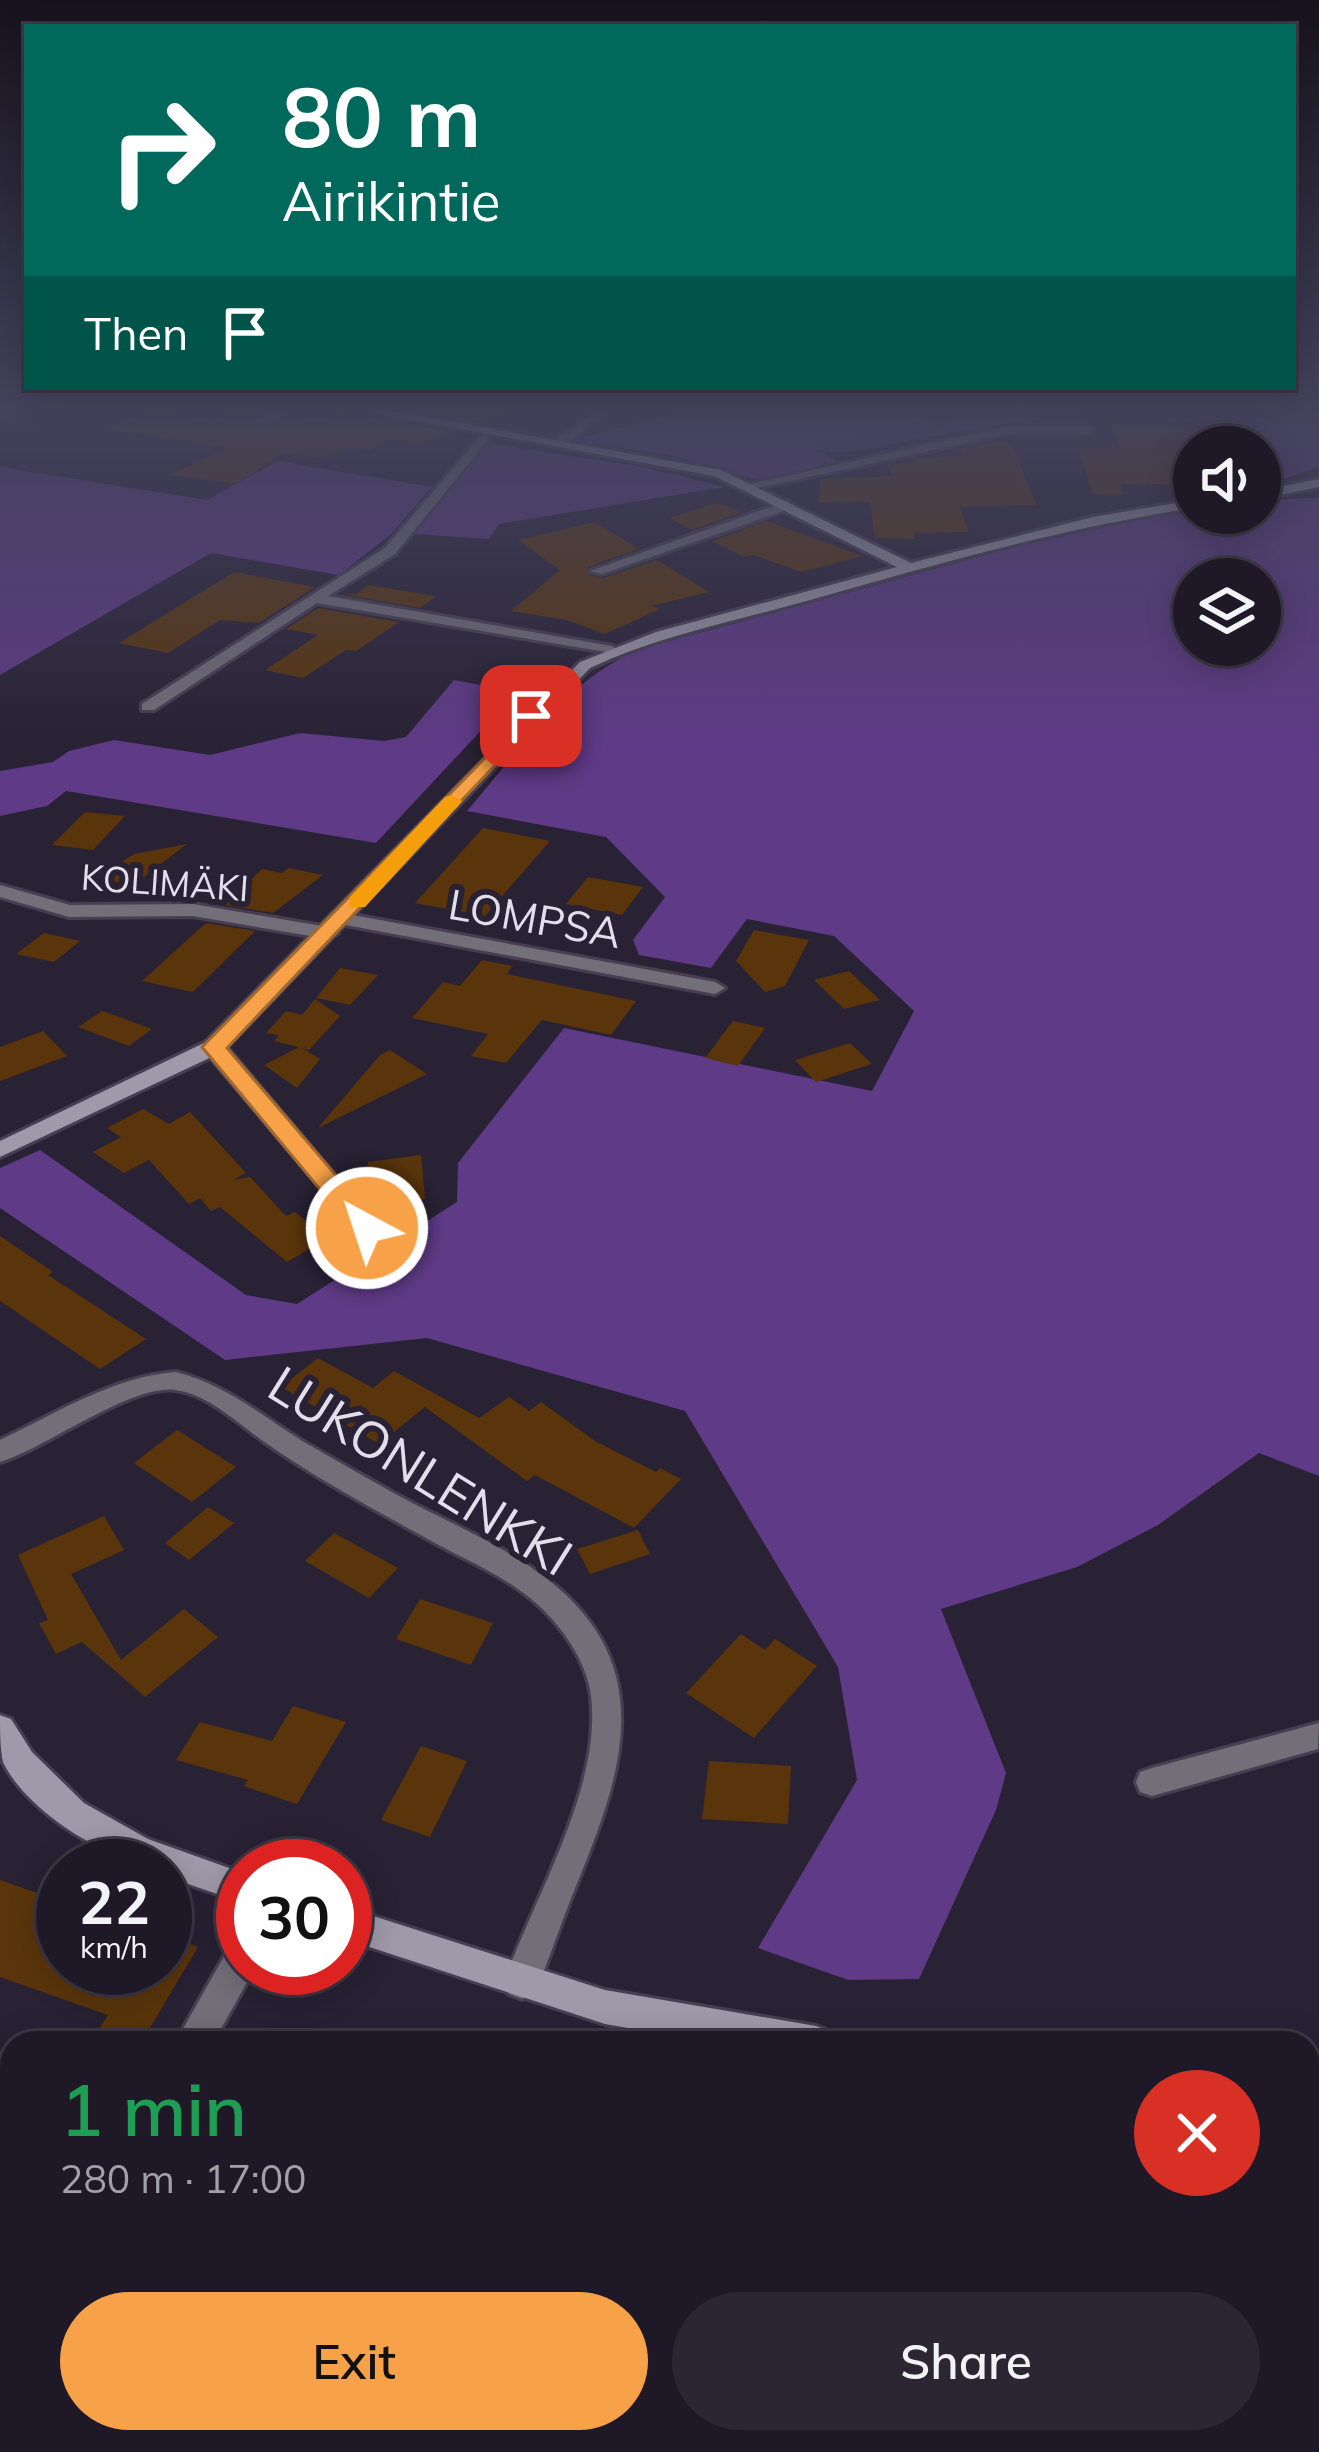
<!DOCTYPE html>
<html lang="en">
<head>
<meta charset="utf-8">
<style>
	:root { --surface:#1f1927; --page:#2c2633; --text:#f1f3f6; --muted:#a1a0a7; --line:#3c3844; --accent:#f7a248 }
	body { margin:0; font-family:Mulish,sans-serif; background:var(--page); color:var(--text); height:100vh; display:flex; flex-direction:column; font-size:45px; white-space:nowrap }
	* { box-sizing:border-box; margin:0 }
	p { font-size:39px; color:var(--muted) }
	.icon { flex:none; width:66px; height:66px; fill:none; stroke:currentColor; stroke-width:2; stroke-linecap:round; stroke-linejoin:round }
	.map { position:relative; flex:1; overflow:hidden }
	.sheet { position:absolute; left:0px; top:2031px; width:1320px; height:423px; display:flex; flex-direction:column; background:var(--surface); border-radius:36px 36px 0 0; box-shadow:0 6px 30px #0003,0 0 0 3px var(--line) }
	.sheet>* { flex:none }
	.guide { position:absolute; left:24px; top:24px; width:1272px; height:366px; border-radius:0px; box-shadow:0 6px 30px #0003,0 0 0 3px var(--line); background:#00695c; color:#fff; overflow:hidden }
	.buttons { position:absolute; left:1173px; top:426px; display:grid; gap:24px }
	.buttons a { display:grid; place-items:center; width:108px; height:108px; border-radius:50%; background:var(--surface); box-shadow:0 6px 30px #0003,0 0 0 3px var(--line); font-size:60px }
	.speed { position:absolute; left:36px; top:1839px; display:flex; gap:24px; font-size:60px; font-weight:700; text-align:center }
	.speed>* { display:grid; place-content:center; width:156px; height:156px; border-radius:50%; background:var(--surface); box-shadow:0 6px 30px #0003,0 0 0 3px var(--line); line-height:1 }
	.speed small { font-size:30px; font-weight:400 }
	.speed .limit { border:18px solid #d22; background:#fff; color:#111 }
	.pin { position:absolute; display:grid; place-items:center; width:102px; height:102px; color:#fff; margin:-51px; border-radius:24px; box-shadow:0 6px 18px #0006 }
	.me { position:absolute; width:132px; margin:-66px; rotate:320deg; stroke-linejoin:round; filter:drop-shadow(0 0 9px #0008) }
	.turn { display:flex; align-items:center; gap:42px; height:252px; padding:0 60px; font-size:54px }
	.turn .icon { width:156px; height:156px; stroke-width:2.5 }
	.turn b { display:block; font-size:84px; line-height:102px }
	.then { display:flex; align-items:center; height:114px; padding:0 60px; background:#0003; gap:24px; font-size:45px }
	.round { display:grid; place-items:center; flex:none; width:126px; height:126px; border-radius:63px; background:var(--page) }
	.headline { display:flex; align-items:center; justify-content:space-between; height:204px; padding:0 60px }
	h1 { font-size:72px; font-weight:600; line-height:90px; color:#1e9e55 }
	.button { display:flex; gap:24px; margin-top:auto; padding:24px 60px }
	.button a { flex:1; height:138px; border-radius:72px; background:var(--accent); color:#111; font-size:48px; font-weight:600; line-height:138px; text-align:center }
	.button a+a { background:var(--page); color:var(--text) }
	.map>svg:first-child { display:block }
</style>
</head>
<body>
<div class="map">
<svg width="1319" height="2452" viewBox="0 0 1319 2452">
	<rect width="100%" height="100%" fill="#292134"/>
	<!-- green -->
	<g fill="#513272">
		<path d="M 954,409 L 992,409 C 946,425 853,468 808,446 L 872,437 Z"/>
		<polygon points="337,2442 621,2442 617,2452 330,2452"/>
	</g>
	<!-- forest -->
	<g fill="#5f3a86" fill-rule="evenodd">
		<polygon points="691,409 954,409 872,437 811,446 840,463 757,480 672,456 573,440"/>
		<polygon points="992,409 1106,409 897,442"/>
		<polygon points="1319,409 1319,467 1270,483 1260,474 1260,447 1246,447 1226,409"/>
		<polygon points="486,443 644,467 724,487 499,524 489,539 415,534"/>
		<polygon points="278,461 432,487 391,534 339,575 211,553 0,675 0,467 207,500"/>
		<path d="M 1319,498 L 1319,1476 L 1259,1453 L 1158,1525 L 1077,1567 L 941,1609 L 1006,1773 L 996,1810 L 919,1979 L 848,1980 L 758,1948 L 857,1780 L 838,1667 L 685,1411 L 427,1338 L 225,1360 L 0,1208 L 0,1168 L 40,1150 L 246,1295 L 297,1304 L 457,1202 L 458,1163 L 564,1028 L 872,1091 L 914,1011 L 834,936 L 747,919 L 711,968 L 639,955 L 633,940 L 665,897 L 606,837 L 467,811 C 520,749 562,685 637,650 L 1018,546 L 1194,508 L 1194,513 L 1260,513 L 1260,500 ZM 1194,579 L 1260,579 L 1260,645 L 1194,645 Z"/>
		<polygon points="454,680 517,692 376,843 66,791 47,806 0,816 0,771 53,762 69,751 114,740 210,755 300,733 384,741 406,737"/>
	</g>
	<!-- building -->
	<g fill="#5a350b">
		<polygon points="236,409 265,411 252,420 265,427 292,415 322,420 338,412 456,432 421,445 388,440 371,450 350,447 326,459 285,452 237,483 169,475 228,448 107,429 150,410 213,420"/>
		<polygon points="410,409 510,409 511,412 482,422"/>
		<polygon points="1111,423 1194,425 1194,461 1174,460 1184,485 1120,483 1123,495 1093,494 1078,446 1119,447"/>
		<polygon points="994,442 1012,444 1036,505 959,506 969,532 914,533 915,539 875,538 870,502 819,503 821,479 892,476 887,465 915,463 912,459 924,457 963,456 959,449"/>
		<polygon points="717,503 742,512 692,530 669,518"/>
		<polygon points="767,521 863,556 801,572 754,555 744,557 712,541"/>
		<polygon points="595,522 639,549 588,567 589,575 603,578 657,560 709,592 651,606 660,609 605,634 567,620 511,611 560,570 518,540"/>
		<polygon points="234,572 315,587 259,623 220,620 168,653 119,643"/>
		<polygon points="368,585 436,596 420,608 340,594 356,594"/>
		<polygon points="318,608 399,622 356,651 346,650 303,678 265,670 318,635 286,629"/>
		<polygon points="85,812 125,816 93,850 52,845"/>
		<polygon points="483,828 550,841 485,916 415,903"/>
		<polygon points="187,844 131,887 99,876 134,854"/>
		<polygon points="288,868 323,875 273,913 225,905 262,869 282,873"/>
		<polygon points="588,877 643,887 622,915 566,904"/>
		<polygon points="206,923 255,931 193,992 142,981"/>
		<polygon points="754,930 809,940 785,986 765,992 736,961"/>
		<polygon points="44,933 80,941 54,962 16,954"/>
		<polygon points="482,960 512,966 507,974 636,1001 611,1035 542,1020 506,1063 471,1056 488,1034 412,1018 443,982 460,986"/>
		<polygon points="340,968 378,975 350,1005 316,998"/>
		<polygon points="849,971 880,1000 844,1009 814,980"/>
		<polygon points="315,999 340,1016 309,1050 302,1048 320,1059 297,1088 264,1065 299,1047 274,1041 279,1035 266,1033 286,1011 302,1015"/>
		<polygon points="102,1011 114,1015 152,1029 129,1046 78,1027"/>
		<polygon points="733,1021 765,1028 738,1066 705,1058"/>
		<polygon points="43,1031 67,1056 0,1081 0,1047"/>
		<polygon points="850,1043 872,1064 816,1082 795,1060"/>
		<polygon points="390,1050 427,1074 318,1128 380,1055"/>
		<polygon points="143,1109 169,1124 190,1112 246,1173 233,1180 250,1177 286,1216 295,1212 328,1238 287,1262 220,1207 211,1211 200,1198 189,1204 149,1160 124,1173 93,1152 121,1137 107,1128"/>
		<polygon points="421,1155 425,1199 371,1205 368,1162"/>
		<polygon points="0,1236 53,1272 48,1275 146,1339 100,1369 0,1301"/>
		<polygon points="318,1358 373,1388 394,1371 479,1418 509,1397 529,1411 541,1402 595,1441 656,1472 660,1468 681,1479 634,1528 535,1475 527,1481 425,1407 379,1444 281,1387"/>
		<polygon points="177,1430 236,1467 192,1502 134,1463"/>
		<polygon points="208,1507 234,1523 189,1560 165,1543"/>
		<polygon points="104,1516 124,1550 71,1574 121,1660 184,1609 218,1637 145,1697 82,1642 56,1654 39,1623 48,1620 18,1555"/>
		<polygon points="638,1530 650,1554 590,1574 577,1549"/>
		<polygon points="334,1533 398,1568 369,1598 305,1561"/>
		<polygon points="420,1599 493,1623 471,1665 396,1639"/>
		<polygon points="741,1634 765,1650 775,1639 817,1666 754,1738 686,1693"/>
		<polygon points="293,1706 346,1722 297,1804 244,1786 248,1780 176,1760 200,1722 272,1741"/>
		<polygon points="421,1746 467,1761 430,1837 381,1820"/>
		<polygon points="709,1761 791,1766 788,1824 702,1819"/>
		<polygon points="0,1880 63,1902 63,1968 165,1968 165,1935 198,1947 141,2043 90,2043 108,2015 0,1977"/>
	</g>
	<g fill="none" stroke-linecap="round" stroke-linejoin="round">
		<!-- street casing -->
		<g stroke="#473f51" stroke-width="6">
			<g id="street">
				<polygon points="278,409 293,409 266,423 256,421"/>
				<polygon points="601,409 614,409 561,447 553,447 553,441"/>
				<polygon points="1013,425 1086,425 1092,429 1086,433 1013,433 748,490 742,486"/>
				<polygon points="486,430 490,437 395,554 328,596 612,646 620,651 617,654 317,603 154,710 142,710 142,704 385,548"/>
				<polygon points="787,501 793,505 792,508 602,574 590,571"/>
				<polygon points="0,885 70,905 193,904 328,927 338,933 328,939 193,916 69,917 0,897"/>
				<polygon points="342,913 715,982 725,988 715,994 335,923 332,919"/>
				<polygon points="214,1041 222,1042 375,1223 379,1228 375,1233 359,1233 206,1052 203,1047 206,1042"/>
				<path d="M 176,1372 C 226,1385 261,1415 304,1442 C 333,1459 362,1475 392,1492 C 444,1521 505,1545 551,1582 C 662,1671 619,1781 574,1891 C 560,1925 549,1960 535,1994 L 522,1999 L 509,1994 L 504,1982 C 534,1897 602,1788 591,1696 C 587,1662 562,1626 537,1604 C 507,1577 470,1562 435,1543 C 377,1511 317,1479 263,1441 C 238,1423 207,1394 176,1390 C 130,1384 47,1448 0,1462 L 0,1440 C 55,1414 114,1376 176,1372 Z"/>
				<polygon points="1319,1723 1318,1749 1152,1796 1140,1792 1136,1782 1140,1772 1152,1768"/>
				<polygon points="243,1939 243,1968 255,1968 213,2043 175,2043 231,1944"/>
				<polygon points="12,2269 12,2315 0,2320 0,2274"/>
			</g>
		</g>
		<!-- secondary casing -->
		<g stroke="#473f51" stroke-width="6">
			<g id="secondary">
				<path d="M 355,409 L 382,409 L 721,470 L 911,563 L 1093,517 L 1194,500 L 1194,508 C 1062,528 937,564 810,600 C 736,621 661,635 590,668 L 222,1052 L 0,1157 L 0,1141 L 206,1042 L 580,662 L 656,632 L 897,567 L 714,476 Z"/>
				<polygon points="1319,479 1319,487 1260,499 1260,491"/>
				<path d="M 0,1715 L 11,1719 L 32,1752 L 84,1803 L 148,1839 L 243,1873 L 243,1903 L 165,1876 L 165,1866 C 112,1866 26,1811 3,1762 C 0,1748 0,1730 0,1715 Z"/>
				<polygon points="345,1907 605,1990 816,2026 829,2031 834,2043 715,2043 605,2024 345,1939"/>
				<polygon points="1308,2339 1319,2344 1319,2394 1308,2389"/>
			</g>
		</g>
		<!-- street -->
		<use href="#street" fill="#736f79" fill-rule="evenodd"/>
		<!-- secondary -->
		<use href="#secondary" fill="#9f99a9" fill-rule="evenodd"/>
	</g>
	<!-- sky -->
	<linearGradient id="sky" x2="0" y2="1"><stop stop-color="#17121d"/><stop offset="0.54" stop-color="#43435c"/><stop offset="1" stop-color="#43435c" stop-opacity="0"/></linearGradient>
	<rect width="1319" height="753" fill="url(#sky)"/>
	<!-- route -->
	<polygon fill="#f7a248" stroke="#a1692f" stroke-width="3" points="531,711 538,712 538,720 227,1048 381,1228 367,1236 357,1234 202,1047"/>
	<!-- slow -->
	<polygon fill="#f59e0b" points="452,795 462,801 459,805 365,907 349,907 349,898 445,797"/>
	<g text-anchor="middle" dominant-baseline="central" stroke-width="12" stroke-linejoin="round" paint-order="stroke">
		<!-- far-street labels -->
		<g font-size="36" fill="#e3deeb" stroke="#292134">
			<text transform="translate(165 882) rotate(4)">KOLIMÄKI</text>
		</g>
		<!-- street labels -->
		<g font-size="42" fill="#e3deeb" stroke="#292134">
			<text transform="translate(535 918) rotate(10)">LOMPSA</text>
		</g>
		<!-- near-street labels -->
		<g font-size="51" fill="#e3deeb" stroke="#292134">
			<text transform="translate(421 1470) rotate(32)">LUKONLENKKI</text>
		</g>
	</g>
</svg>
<div class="buttons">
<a><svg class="icon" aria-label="sound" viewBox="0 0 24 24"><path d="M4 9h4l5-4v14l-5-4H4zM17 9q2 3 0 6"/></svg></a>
<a><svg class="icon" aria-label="layers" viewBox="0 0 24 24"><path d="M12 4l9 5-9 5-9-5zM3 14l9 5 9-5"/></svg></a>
</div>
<div class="speed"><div>22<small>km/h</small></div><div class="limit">30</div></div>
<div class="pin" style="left:531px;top:716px;background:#d93025"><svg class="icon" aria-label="arrive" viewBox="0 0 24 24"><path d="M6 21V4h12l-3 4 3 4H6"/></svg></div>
<svg class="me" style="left:367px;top:1228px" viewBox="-20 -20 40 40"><circle r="17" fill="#f7a248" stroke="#fff" stroke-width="3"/><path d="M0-11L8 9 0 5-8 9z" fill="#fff"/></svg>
<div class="guide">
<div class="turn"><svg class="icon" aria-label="right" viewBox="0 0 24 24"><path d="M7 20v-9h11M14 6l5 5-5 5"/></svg><div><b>80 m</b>Airikintie</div></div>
<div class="then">Then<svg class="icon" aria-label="arrive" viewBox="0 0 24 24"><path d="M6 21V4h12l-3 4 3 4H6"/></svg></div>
</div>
<section class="sheet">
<div class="headline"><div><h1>1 min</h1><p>280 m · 17:00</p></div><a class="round" style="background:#d93025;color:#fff"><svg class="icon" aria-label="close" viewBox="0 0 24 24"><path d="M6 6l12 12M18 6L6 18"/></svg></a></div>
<div class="button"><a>Exit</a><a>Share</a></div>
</section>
</div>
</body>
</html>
